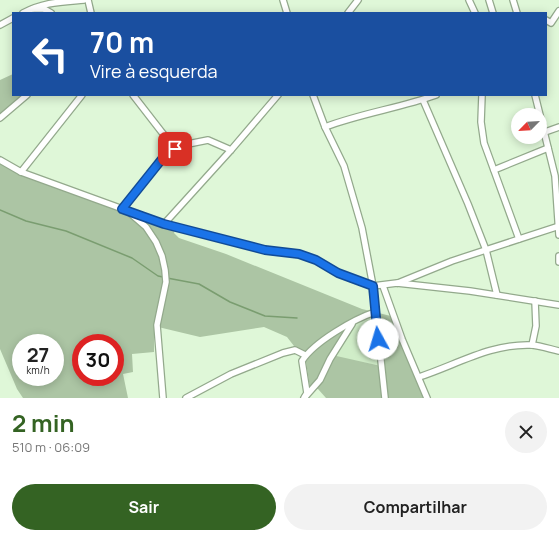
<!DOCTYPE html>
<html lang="pt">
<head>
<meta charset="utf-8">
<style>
	:root { --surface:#fff; --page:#f2f2f2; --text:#222; --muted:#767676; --accent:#346323 }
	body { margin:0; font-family:Manrope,sans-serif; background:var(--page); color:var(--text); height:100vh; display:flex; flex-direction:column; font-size:15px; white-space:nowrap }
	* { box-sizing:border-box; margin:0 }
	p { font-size:13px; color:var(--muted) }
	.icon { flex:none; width:22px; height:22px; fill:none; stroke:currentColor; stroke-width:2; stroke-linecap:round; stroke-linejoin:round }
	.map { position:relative; height:398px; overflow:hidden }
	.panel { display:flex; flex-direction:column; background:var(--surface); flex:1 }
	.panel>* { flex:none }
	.top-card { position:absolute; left:12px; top:12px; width:535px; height:84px; border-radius:0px; box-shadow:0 2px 10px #0003; background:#1a4fa0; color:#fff; overflow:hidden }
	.needle { width:26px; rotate:246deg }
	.controls { position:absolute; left:511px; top:108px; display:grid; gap:8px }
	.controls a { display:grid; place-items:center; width:36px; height:36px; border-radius:50%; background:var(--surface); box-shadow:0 2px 10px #0003; font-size:20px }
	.speed { position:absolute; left:12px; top:334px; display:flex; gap:8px; font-size:20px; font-weight:700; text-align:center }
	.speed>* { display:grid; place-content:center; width:52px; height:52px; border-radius:50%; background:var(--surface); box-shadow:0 2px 10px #0003; line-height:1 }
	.speed small { font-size:10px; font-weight:400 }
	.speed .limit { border:6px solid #d22; background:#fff; color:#111 }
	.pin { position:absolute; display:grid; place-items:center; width:34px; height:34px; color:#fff; margin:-17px; border-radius:8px; box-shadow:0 2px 6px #0006 }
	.me { position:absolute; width:44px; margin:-22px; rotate:354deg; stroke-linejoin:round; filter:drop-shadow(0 0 3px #0008) }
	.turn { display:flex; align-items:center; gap:14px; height:84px; padding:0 12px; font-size:18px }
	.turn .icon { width:52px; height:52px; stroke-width:2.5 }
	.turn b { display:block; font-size:28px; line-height:34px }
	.round { display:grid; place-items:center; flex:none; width:42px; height:42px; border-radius:21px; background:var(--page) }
	.overview { display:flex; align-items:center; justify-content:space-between; height:68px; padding:0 12px }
	h1 { font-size:24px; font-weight:700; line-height:30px; color:var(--accent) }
	.action { display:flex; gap:8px; margin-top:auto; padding:8px 12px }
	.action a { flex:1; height:46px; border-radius:24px; background:var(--accent); color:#fff; font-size:16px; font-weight:700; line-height:46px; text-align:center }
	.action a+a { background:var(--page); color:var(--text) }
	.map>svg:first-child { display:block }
</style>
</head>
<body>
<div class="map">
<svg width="559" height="398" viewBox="0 0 559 398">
	<rect width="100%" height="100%" fill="#dff7d8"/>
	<!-- built -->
	<polygon fill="#d0edc8" points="375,312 381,366 332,356 353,322"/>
	<!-- green -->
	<g fill="#acc5a4" fill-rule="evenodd">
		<polygon points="13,74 13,95 27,95 0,118 0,80"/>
		<path d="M 0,160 L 21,172 L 176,227 L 174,233 L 179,238 L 226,254 L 362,309 L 395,317 L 427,398 L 326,398 L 318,389 L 310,388 L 305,355 L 294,346 L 287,337 L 264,327 L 200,337 L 154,326 L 154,352 L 132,354 L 133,372 L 123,374 L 128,398 L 23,398 L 17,389 L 0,349 ZM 375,313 L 381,366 L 332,355 L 353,322 ZM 21,343 L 55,343 L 55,377 L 21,377 ZM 81,343 L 115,343 L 115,377 L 81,377 Z"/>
	</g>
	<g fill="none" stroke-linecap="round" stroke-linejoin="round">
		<!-- stream -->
		<g stroke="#7a9d70" stroke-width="1.5">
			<polyline points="0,210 26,221 66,231 132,258 158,276 163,277"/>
			<polyline points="167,278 199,284 230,302 265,316 297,318"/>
		</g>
		<!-- minor casing -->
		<g stroke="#93a98c" stroke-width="8">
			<g id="minor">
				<polyline points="88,0 91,13"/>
				<polyline points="283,0 287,13"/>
				<polyline points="469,0 475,13"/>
				<polyline points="489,0 493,13"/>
				<polyline points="513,0 517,13"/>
				<polyline points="33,9 44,9 51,13"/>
				<path d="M 23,13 C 44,2 61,2 84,0"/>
				<polyline points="348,13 358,0"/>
				<polyline points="546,20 551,23 559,11"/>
				<polyline points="0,25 13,18"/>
				<polyline points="133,95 164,135 173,142 183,145"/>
				<polyline points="313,95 325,127 344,166 362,228 373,286 385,398"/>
				<polyline points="482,95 481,122 484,143 519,239"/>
				<polyline points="535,95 555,176 559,235"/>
				<polyline points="423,100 468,204 486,250 497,295"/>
				<polyline points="0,118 27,95"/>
				<path d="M 325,127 C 362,113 400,108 436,95"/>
				<polyline points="545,132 559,127"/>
				<polyline points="166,154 183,145 208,140 231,150"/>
				<polyline points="0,160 21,172 164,224 265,250 299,254 316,260 338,273 373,286 397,283 470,291 559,305"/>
				<polyline points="494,170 548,148"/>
				<polyline points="21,172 82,95"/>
				<polyline points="122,209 166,154 167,147 164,135"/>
				<polyline points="131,214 146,227 156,242 162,256 165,270 166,282 157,325 163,398"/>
				<polyline points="164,224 231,150 278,95"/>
				<polyline points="559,256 559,262"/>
				<polyline points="398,283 452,261 559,226"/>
				<polyline points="383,286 402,339 427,398"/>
				<polyline points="532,345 536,326 535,301"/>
				<path d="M 419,377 C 456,365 492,343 532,345 C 541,346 550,349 559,351"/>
				<polyline points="305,397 320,380 330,359 352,324"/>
				<polyline points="186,398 231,374 283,353 295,350 305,355"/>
				<path d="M 304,398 L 307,393 L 302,361 C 314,342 354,319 375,312"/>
			</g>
		</g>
		<!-- minor -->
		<use href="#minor" stroke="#fff" stroke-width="5.5"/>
	</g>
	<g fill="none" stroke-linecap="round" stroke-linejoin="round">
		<!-- route casing -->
		<g stroke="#114b97" stroke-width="10">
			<polyline id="route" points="175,149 166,154 122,209 164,224 265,250 299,254 316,260 338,273 373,286 378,339"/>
		</g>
		<!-- route -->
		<use href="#route" stroke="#1a73e8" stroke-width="7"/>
	</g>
</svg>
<div class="controls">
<a><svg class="needle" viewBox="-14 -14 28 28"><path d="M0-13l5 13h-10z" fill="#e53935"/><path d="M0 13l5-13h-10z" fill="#767676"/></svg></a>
</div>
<div class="speed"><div>27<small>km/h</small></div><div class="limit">30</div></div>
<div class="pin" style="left:175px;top:149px;background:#d93025"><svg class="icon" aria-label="arrive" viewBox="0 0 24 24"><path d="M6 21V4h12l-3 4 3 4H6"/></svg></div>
<svg class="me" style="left:378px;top:339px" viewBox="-20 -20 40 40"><circle r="19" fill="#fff"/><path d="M0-13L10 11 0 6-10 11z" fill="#1a73e8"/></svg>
<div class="top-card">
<div class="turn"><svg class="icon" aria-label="left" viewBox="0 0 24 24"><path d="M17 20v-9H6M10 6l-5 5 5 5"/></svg><div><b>70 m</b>Vire à esquerda</div></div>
</div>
</div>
<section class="panel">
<div class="overview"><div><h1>2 min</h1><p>510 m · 06:09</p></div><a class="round"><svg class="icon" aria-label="close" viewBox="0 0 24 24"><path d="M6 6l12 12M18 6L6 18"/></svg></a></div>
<div class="action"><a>Sair</a><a>Compartilhar</a></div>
</section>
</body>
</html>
